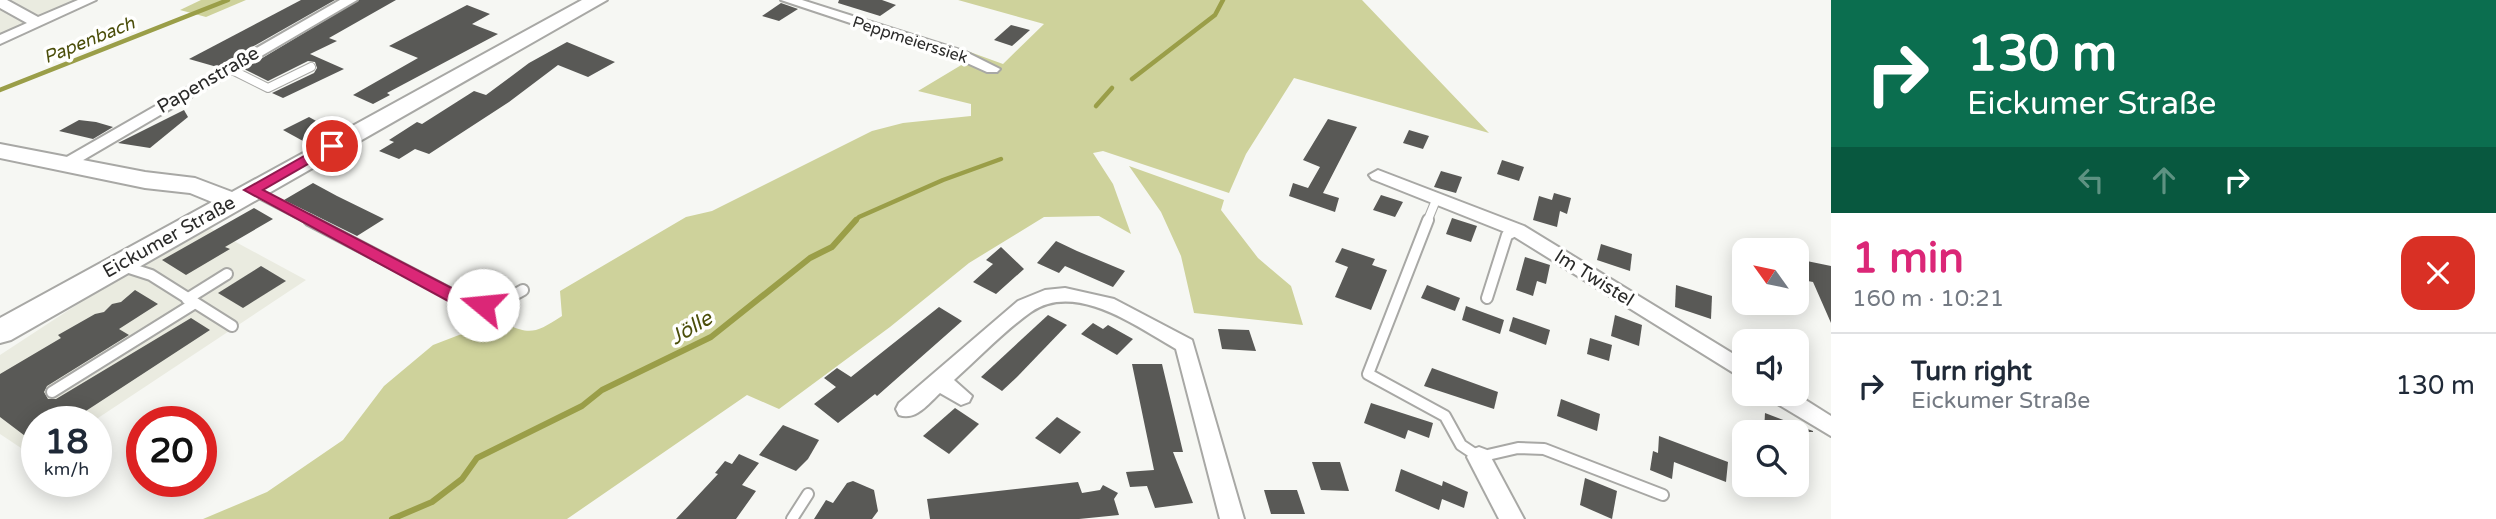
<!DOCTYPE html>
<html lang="en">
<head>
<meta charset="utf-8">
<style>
	:root { --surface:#fff; --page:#f6f6f7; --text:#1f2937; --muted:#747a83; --line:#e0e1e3; --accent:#db2777 }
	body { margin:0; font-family:"Varela Round",sans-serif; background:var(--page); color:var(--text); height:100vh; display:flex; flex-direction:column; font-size:26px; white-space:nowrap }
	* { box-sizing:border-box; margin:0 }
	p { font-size:23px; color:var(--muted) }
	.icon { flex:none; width:38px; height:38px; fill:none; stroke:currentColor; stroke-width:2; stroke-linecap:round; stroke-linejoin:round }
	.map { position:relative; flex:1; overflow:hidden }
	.details { display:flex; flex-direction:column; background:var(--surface); width:665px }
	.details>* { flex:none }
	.hud { background:#0b6e4f; color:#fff; overflow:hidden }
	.needle { width:46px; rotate:303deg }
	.controls { position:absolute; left:1732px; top:238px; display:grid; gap:14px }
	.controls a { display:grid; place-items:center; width:77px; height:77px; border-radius:14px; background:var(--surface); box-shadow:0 4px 18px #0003; font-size:35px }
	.speed { position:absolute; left:21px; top:406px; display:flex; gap:14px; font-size:35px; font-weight:700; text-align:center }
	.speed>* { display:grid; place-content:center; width:91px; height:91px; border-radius:50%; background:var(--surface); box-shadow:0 4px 18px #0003; line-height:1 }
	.speed small { font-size:18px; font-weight:400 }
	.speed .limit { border:10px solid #d22; background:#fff; color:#111 }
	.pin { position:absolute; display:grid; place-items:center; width:60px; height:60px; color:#fff; margin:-30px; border:4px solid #fff; border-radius:50%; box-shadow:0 2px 7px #0007 }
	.me { position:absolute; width:77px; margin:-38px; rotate:287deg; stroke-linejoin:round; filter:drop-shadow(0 0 5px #0008) }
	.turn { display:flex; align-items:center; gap:24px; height:147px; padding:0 21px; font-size:32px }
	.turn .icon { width:91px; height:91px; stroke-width:2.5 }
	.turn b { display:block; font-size:49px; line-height:60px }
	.lanes { display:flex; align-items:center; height:66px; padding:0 21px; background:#0003; justify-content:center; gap:35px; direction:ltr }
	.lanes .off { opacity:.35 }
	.round { display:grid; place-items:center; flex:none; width:74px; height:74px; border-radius:21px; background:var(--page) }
	.head { display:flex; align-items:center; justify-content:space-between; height:119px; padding:0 21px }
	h1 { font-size:42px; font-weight:700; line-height:52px; color:var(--accent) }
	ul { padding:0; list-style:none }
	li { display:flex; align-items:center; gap:21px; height:105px; padding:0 21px; border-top:2px solid var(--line) }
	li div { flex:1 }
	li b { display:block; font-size:26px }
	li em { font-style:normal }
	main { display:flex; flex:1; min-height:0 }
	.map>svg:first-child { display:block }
</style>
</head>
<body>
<main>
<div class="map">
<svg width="1831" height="519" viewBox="0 0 1831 519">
	<rect width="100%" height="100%" fill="#f6f7f3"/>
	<!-- built -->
	<g fill="#eaebe0">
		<polygon points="0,0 81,0 0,36"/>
		<polygon points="210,228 306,280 92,422 37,422 36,458 0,434 0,355 84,300"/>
	</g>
	<!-- green -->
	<g fill="#ced29b">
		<polygon points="201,0 246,0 206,17 180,10"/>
		<path d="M 958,0 L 1362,0 L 1489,133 L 1294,78 L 1246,154 L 1229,193 L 1103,151 L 1093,153 L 1113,184 L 1131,234 L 1099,216 L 1044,217 L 969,263 L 890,327 L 779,409 L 747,395 L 567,519 L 203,519 L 267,492 L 343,440 L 384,386 L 433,345 L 498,320 C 529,335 533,335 562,316 L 560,291 L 686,217 L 712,211 L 872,131 L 903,123 L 971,116 L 971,104 L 918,91 L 963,64 L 970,52 L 1003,64 L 1044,24 Z"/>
		<polygon points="1129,166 1224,200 1221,210 1258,258 1291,286 1303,325 1194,313 1181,256 1161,212"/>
	</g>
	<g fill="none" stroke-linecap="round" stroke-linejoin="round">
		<!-- stream-far1 -->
		<g stroke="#9a9e48" stroke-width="4.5">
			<polyline points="1132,79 1215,15 1223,0"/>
			<polyline points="0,90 228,0"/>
			<polyline points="1096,106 1112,88"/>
			<polyline points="854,222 859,217 943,180 1001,159"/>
		</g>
		<!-- stream -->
		<polyline stroke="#9a9e48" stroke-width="6" points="392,519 432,502 462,479 477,458 582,406 602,390 711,337 810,258 832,247 856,220"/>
	</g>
	<!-- building -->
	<g fill="#595956">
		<polygon points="301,0 335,0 217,67 189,59"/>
		<polygon points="359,0 396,0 329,38 337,41 310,54 344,69 283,98 272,93 314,73 317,68 315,62 308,61 268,81 244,69"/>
		<polygon points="839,0 882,0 896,5 880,16 838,3"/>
		<polygon points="781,3 798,9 779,21 762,16"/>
		<polygon points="467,5 490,14 472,24 498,34 387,93 390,95 373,104 353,95 418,58 389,46"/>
		<polygon points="1011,25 1030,30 1012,46 994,40"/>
		<polygon points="567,42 615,62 588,77 558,65 509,102 429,154 415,149 399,159 379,151 394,142 389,140 417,122 422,124 474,91 486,95 529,63"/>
		<polygon points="184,110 188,117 150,148 118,143"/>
		<polygon points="309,117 329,128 303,141 283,130"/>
		<polygon points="1328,119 1357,127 1323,193 1339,198 1335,212 1289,196 1293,183 1308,188 1320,167 1303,160"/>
		<polygon points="79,120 96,122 113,127 93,139 59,131"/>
		<polygon points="1409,130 1429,136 1423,149 1403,143"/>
		<polygon points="1502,160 1524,167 1519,181 1497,174"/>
		<polygon points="1441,171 1462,177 1456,193 1434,187"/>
		<polygon points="313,183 337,196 384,219 357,236 284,200"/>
		<polygon points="1554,193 1571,198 1567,214 1560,211 1557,227 1533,220 1539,196 1552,200"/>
		<polygon points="1381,195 1403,202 1395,217 1373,210"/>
		<polygon points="254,208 273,219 225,247 230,249 186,275 162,260"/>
		<polygon points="1452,218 1477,226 1471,242 1446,234"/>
		<polygon points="1056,241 1077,251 1125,271 1113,287 1065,266 1059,273 1037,263"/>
		<polygon points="1601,244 1632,254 1630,271 1597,260"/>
		<polygon points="1001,247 1024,269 996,294 973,282 993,264 986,260"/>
		<polygon points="1342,248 1375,259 1372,265 1387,270 1371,310 1335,297 1348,267 1335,262"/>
		<polygon points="1525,257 1550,265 1546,284 1537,281 1533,296 1516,290"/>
		<polygon points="1797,259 1831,266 1831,323 1813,282 1797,279"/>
		<polygon points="261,266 286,281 243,308 218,293"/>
		<polygon points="1427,285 1460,298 1455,311 1421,298"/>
		<polygon points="1676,285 1712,296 1711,319 1675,307"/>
		<polygon points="135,290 158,304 119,329 129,335 47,386 44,392 48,399 56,399 191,318 210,330 69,422 37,422 37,445 0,417 0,374 61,338 58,335 95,314 104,312 112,304 121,302"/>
		<polygon points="1466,306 1504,320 1500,334 1462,320"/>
		<polygon points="939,307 962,321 877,396 875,394 838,423 814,404 836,387 824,378 837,368 851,377"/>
		<polygon points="1048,315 1067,325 1017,377 1002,391 981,377"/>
		<polygon points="1615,315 1642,325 1639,346 1611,336"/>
		<polygon points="1513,317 1550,330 1546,345 1509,331"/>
		<polygon points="1093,323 1103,329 1108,325 1133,339 1117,355 1081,334"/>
		<polygon points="1218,329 1249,330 1256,351 1222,349"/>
		<polygon points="1590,338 1612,345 1609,361 1587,354"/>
		<polygon points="1132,364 1162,364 1183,452 1173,452 1193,503 1155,508 1147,486 1130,487 1126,472 1154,470"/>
		<polygon points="1432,368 1498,392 1494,409 1424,386"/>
		<polygon points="1561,399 1600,414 1597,431 1557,416"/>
		<polygon points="1371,403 1433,423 1429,438 1408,430 1405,439 1364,423"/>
		<polygon points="955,408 979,424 949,454 923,436"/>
		<polygon points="1765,413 1813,431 1813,432 1764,432"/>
		<polygon points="1057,417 1081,432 1060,454 1035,438"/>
		<polygon points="783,425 819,440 808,459 796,471 759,455"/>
		<polygon points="1659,436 1728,462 1726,482 1674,462 1672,479 1650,470 1653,451 1658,453"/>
		<polygon points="739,454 759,463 742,485 756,491 736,519 676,519 718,474 715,473 725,461 732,464"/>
		<polygon points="1312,462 1340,462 1349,491 1321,490"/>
		<polygon points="1401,469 1442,486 1443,481 1468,492 1464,508 1442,499 1439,510 1395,491"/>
		<polygon points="1585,478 1617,491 1612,519 1580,505"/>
		<polygon points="853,481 874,490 878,511 872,519 814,519 826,500 833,503 847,483"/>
		<polygon points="1078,482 1082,493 1100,490 1103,485 1118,493 1114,499 1119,515 1079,519 930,519 927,499"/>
		<polygon points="1264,490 1297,490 1305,514 1271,514"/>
	</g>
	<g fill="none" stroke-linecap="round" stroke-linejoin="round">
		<!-- service-far1 casing -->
		<g stroke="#a8a8a5" stroke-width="10">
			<g id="service-far1">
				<polyline points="228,68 268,88 311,67"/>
				<polyline points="252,191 312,222"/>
				<polyline points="1427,222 1436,200"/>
			</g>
		</g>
		<!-- service casing -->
		<g stroke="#a8a8a5" stroke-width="14">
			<g id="service">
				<polyline points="309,220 470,304 501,302 523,290"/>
				<polyline points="1428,220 1368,374 1445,416 1461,445 1479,457 1518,448 1544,449 1663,495"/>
				<polyline points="120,265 151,275 232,326"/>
				<polyline points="1487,298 1507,235 1517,230"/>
				<polyline points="187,299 227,274"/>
				<polyline points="52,392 195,303"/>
				<polyline points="792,519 808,494"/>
			</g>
		</g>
		<!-- minor casing -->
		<g stroke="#a8a8a5" stroke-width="4">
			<g id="minor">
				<polygon points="0,0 7,0 38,17 78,0 96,0 0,44 0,35 27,23 0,8"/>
				<polygon points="340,0 357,0 73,166 67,167 58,162"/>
				<polygon points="781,0 802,0 966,52 1000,69 997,72 987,72 956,58"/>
				<polygon points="1378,170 1524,226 1745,361 1745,380 1510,234 1372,179 1369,175"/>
				<path d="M 1065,288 L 1114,299 L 1192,340 L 1244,519 L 1220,519 L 1176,349 C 1137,327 1076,281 1031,312 C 1004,331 979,358 954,380 L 972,396 L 969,402 L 961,405 L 940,393 C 928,404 916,421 899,415 L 896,409 L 899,403 L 1018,301 L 1045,290 Z"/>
				<polygon points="1768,394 1796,394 1831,416 1831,436 1771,400"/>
				<polygon points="1479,447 1487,450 1524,519 1499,519 1467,457 1471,450"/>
			</g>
		</g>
		<!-- secondary casing -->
		<g stroke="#a8a8a5" stroke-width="4">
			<polygon id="secondary" points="582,0 607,0 11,340 0,343 0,318 212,202 190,193 145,188 0,158 0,144 145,172 195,178 232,192"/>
		</g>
		<!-- service-far1 -->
		<use href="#service-far1" stroke="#fff" stroke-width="8"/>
		<!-- service -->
		<use href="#service" stroke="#fff" stroke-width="10"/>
		<!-- minor -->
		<use href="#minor" fill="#fff" fill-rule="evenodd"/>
		<!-- secondary -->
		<use href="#secondary" fill="#fff" fill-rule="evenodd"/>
	</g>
	<!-- route -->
	<polygon fill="#db2777" stroke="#8e194d" stroke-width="2" points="327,143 339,146 263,190 461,293 489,301 492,305 489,309 483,311 450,302 244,190"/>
	<g text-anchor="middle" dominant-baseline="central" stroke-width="7" stroke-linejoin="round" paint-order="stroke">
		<!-- far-street labels -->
		<g font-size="16" fill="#2a2a29" stroke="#fffffe">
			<text transform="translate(910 40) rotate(18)">Peppmeierssiek</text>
		</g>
		<!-- far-water labels -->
		<g font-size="18" font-style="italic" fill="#4b4e0a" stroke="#fffffe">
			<text transform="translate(89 40) rotate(-22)">Papenbach</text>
		</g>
		<!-- street labels -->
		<g font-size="19" fill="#2a2a29" stroke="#fffffe">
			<text transform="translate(208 80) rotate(-30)">Papenstraße</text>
			<text transform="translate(169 237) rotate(-29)">Eickumer Straße</text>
			<text transform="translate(1594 278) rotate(32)">Im Twistel</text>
		</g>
		<!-- water labels -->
		<g font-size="21" font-style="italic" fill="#4b4e0a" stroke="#fffffe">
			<text transform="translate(691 328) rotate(-31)">Jölle</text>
		</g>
	</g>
</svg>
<div class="controls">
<a><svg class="needle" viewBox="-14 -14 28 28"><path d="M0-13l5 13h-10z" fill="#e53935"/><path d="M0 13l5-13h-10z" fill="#747a83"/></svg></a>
<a><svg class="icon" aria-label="sound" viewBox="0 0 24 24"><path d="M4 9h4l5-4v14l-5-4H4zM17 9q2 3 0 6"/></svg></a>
<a><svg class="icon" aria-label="search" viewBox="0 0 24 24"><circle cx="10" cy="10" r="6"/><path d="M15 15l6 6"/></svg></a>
</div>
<div class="speed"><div>18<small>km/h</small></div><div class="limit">20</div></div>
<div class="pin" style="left:332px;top:146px;background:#d93025"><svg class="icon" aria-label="arrive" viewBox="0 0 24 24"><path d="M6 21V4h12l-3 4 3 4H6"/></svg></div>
<svg class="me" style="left:483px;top:305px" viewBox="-20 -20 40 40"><circle r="19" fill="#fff"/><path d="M0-13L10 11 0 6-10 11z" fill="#db2777"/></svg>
</div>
<section class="details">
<div class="hud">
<div class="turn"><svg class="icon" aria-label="right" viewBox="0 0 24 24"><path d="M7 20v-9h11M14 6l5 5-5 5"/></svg><div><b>130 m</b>Eickumer Straße</div></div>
<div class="lanes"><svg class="icon off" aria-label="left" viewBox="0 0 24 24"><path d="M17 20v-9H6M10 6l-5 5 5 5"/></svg><svg class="icon off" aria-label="ahead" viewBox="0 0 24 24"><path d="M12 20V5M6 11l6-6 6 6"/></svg><svg class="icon" aria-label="right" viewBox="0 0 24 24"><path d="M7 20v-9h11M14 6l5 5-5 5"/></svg></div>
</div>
<div class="head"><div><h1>1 min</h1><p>160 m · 10:21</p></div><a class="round" style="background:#d93025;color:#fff"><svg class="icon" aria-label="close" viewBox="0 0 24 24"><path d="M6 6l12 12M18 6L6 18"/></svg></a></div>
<ul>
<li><svg class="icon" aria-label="right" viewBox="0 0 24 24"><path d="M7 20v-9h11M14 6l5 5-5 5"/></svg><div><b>Turn right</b><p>Eickumer Straße</p></div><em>130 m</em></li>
</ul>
</section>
</main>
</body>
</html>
